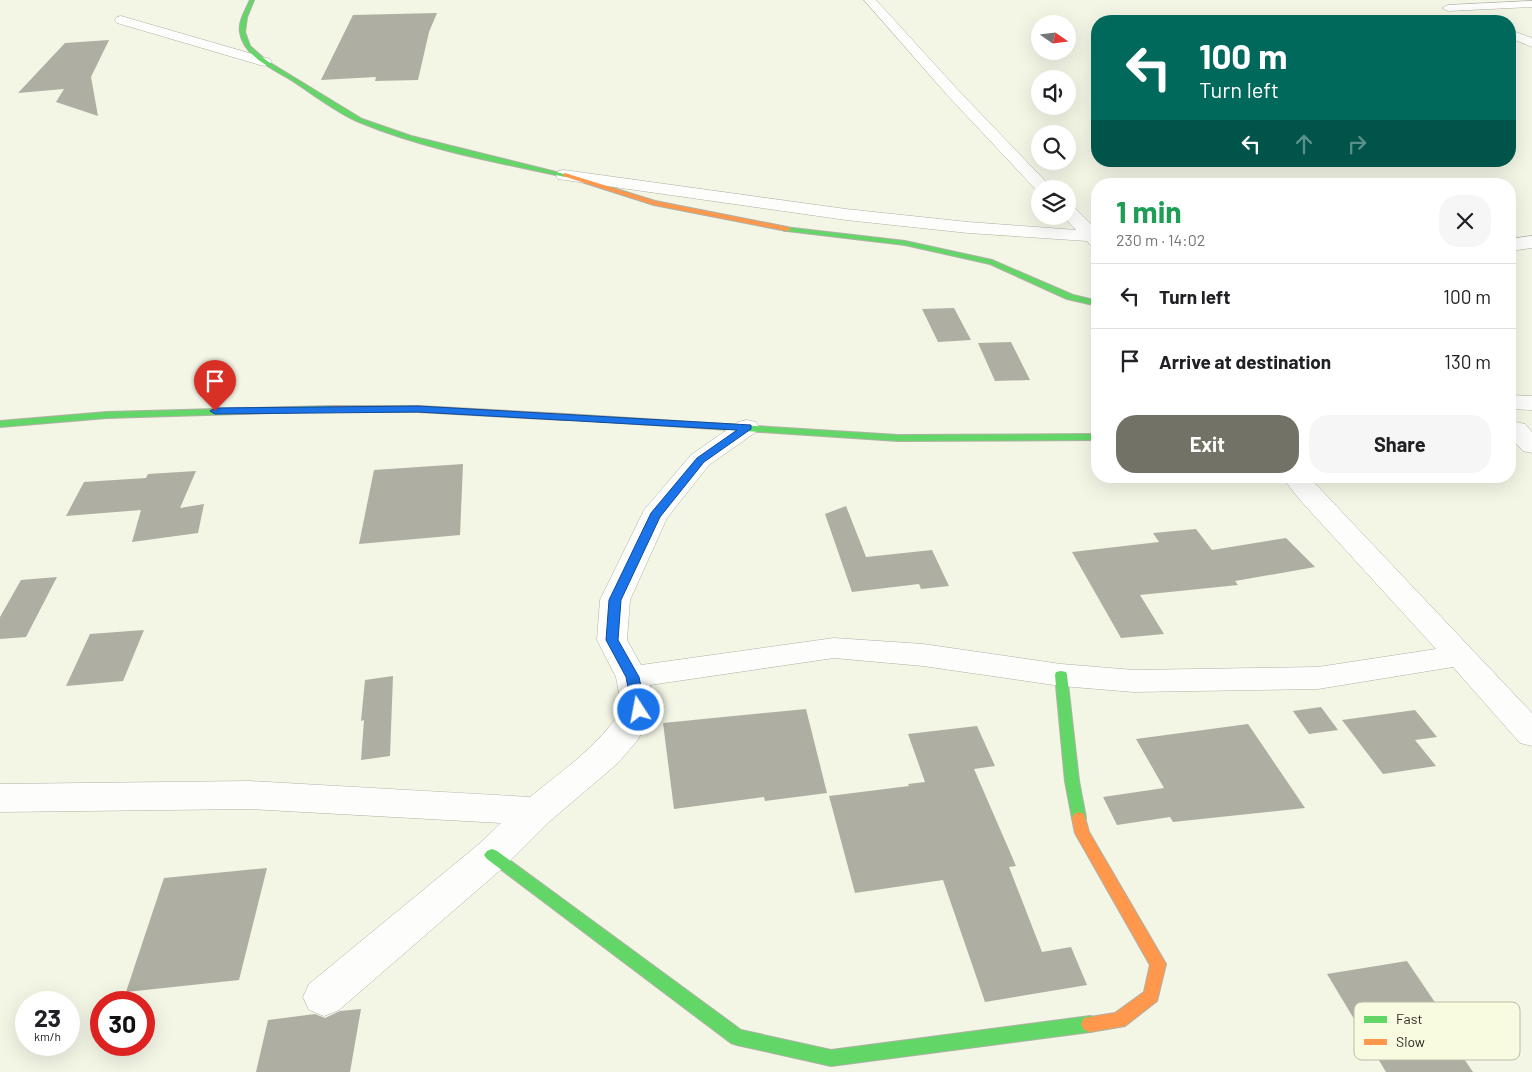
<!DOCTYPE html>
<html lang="en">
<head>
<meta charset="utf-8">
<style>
	:root { --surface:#fff; --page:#f6f6f6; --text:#202124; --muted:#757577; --line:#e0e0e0; --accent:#727366 }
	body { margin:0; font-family:Barlow,sans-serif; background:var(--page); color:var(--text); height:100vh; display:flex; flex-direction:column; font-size:19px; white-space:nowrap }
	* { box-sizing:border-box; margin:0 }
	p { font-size:16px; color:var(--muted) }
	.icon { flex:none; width:28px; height:28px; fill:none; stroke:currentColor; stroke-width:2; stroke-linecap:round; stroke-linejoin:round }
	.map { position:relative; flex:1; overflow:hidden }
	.sheet { position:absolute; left:1091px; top:178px; width:425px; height:305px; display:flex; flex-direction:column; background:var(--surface); border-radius:20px; box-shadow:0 5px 20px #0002 }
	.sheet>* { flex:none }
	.top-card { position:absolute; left:1091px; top:15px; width:425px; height:152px; border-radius:20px; box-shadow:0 5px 20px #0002; background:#00695c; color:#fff; overflow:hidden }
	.needle { width:32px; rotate:104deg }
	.fabs { position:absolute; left:1031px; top:15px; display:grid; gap:10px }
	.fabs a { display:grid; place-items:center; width:45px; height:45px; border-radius:50%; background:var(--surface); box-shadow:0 5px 20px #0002; font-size:25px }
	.speed { position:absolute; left:15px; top:991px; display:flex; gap:10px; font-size:25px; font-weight:700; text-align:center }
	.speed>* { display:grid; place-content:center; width:65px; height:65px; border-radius:50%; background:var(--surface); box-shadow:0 5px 20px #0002; line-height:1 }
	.speed small { font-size:12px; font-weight:400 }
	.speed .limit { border:8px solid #d22; background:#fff; color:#111 }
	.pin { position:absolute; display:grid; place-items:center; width:42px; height:42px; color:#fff; margin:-51px -21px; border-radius:50% 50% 50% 0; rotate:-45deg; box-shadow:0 0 5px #0007 }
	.pin .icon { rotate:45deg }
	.me { position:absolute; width:55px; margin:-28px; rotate:349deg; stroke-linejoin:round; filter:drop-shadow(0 0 4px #0008) }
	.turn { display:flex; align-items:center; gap:18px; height:105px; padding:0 25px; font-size:22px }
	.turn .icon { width:65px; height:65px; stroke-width:2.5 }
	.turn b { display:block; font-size:35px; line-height:42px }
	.lanes { display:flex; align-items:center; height:48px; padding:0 25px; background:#0003; justify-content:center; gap:25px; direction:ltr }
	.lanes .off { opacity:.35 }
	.round { display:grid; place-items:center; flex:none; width:52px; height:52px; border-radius:20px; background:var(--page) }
	.head { display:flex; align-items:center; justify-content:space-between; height:85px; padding:0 25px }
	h1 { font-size:30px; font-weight:700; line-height:38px; color:#1e9e55 }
	.button { display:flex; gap:10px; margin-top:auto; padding:10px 25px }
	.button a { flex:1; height:58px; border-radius:20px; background:var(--accent); color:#fff; font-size:20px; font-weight:700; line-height:58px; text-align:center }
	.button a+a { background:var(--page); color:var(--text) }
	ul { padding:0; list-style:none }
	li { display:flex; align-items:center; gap:15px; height:65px; padding:0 25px; border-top:1px solid var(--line) }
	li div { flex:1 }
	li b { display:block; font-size:19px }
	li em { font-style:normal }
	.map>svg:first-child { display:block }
</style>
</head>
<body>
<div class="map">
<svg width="1532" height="1072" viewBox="0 0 1532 1072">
	<rect width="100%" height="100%" fill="#f3f5e5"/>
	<!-- building -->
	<g fill="#afaea2">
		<polygon points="437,13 429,32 418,80 375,81 376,77 321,80 353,15"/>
		<polygon points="109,40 91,77 98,116 56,102 64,89 18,93 65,43"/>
		<polygon points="954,308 971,340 938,342 922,309"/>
		<polygon points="1011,342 1030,380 995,381 978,343"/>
		<polygon points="463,464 460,535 359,544 374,470"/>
		<polygon points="196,471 180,508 204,504 198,533 132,542 141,510 66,516 84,482 146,478 148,474"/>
		<polygon points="846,506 866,557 932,550 949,586 921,589 919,584 852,592 825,514"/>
		<polygon points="1196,529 1212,550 1286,538 1315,567 1235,581 1238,585 1140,595 1164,634 1121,638 1072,552 1159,542 1153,533"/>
		<polygon points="57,577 26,637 0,639 0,617 21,580"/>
		<polygon points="144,630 123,681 66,686 90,634"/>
		<polygon points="393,676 390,756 361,760 364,720 361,721 365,680"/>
		<polygon points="1321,707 1338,730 1309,734 1293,711"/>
		<polygon points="806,709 827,793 765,801 764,797 674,809 663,723"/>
		<polygon points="1415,710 1437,737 1415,740 1436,766 1383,774 1342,720"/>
		<polygon points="1248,724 1305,808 1173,822 1170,817 1117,825 1103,797 1164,788 1136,739"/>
		<polygon points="977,726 995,766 974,769 1016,866 1009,867 1042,952 1071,947 1087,985 985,1002 943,880 855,893 829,796 909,786 908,784 925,782 908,734"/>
		<polygon points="267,868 239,980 126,992 164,878"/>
		<polygon points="1407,961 1459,1038 1451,1040 1473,1072 1386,1072 1327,974"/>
		<polygon points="361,1009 350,1072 256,1072 268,1020 315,1014 325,1018 340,1011"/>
	</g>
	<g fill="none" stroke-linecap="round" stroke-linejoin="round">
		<!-- street casing -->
		<g stroke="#afb1a5" stroke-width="1">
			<g id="street">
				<polygon points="864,0 876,0 958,90 1053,189 1040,189 1039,193 948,96"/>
				<polygon points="1532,1 1532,7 1448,11 1442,8 1448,5"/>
				<polygon points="121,16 270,59 272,62 265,66 260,65 117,23 115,20 117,17"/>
				<polygon points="1510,30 1532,38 1532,47 1510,38"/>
				<polygon points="564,170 846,209 968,222 1076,230 1063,216 1068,216 1068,206 1074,207 1098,231 1098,247 1091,246 1087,241 968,233 846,220 558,179 556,175 558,171"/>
				<polygon points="1532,236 1532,248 1510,251 1510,239"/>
				<polygon points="1510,395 1532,396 1532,410 1510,409"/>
				<path d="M 747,420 L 756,422 L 759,427 L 756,432 L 709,465 L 667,518 L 630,600 L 627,640 L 641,665 L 834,638 L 923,644 L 1061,664 L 1134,670 L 1318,667 L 1436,649 L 1300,500 L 1281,476 L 1308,476 L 1532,713 L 1532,746 L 1520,743 L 1453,667 L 1318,689 L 1134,692 L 1061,686 L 923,666 L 834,658 L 650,685 L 655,710 L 637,741 L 617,764 L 550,821 L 505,866 L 339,1010 L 324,1016 L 309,1010 L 303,997 L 309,984 L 479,844 L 501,823 L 249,809 L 0,812 L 0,784 L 249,781 L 530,797 C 563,770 599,746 622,709 L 616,677 L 597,640 L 600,600 L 644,510 L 691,455 L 738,422 Z"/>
				<polygon points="1516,422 1525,424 1532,432 1532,453 1523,451 1510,437 1510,423"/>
			</g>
		</g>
		<!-- fast casing -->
		<g stroke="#afb1a5" stroke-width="2">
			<g id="fast">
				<path d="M 250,0 L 254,0 L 247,17 L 245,32 L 250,46 L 267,61 L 362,119 L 411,136 L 568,175 L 565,177 C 496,162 424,149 359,122 C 337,113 309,91 288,78 C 271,68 243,55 240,32 C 238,22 246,9 250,0 Z"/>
				<polygon points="784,227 905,241 992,260 1073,295 1098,301 1098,306 1067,299 990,264 905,245 787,231 784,231"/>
				<polygon points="333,406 338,409 336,411 107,418 0,427 0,421 107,412"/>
				<polygon points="565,414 898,435 1098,434 1098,440 898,441 562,419 560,417"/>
				<polygon points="1061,671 1066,672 1067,675 1079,781 1086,818 1084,822 1079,824 1074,822 1072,818 1065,781 1055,675 1056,672"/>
				<polygon points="492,849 497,851 741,1030 831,1050 1090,1016 1096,1018 1099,1024 1096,1030 1090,1032 831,1066 737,1045 731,1043 487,859 484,855 487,851"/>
			</g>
		</g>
		<!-- slow casing -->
		<g stroke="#afb1a5" stroke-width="2">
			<g id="slow">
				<polygon points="565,173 655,201 787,227 791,229 787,231 654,205 563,176 563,174"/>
				<polygon points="333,406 418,406 565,414 570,417 565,420 418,412 330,411 328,409"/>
				<polygon points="1079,812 1084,814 1089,832 1166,964 1157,1001 1125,1026 1090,1032 1084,1030 1081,1024 1084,1018 1115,1013 1144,992 1150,965 1075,833 1072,818 1074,814"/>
			</g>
		</g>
		<!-- street -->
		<use href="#street" fill="#fdfefb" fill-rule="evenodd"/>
		<!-- fast -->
		<use href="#fast" fill="#63d668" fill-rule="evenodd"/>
		<!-- slow -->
		<use href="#slow" fill="#ff974d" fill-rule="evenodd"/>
	</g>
	<!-- route -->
	<polygon fill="#1a73e8" stroke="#114b97" points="418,406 751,425 751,429 704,462 660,517 621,600 618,640 639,677 646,710 644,713 634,713 632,710 626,677 606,640 609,600 651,513 697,458 737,430 418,412 215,414 210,411 215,408"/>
	<!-- legend -->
	<rect x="1354" y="1002" width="166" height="58" rx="8" fill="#f8fbdf" stroke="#bbbda6" stroke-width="1"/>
	<rect x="1364" y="1016" width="23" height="7" fill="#63d668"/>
	<rect x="1364" y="1039" width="23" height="6" fill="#ff974d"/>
	<g font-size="14" fill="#2c2d22">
		<text x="1396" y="1024">Fast</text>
		<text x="1396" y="1047">Slow</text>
	</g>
</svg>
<div class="fabs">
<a><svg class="needle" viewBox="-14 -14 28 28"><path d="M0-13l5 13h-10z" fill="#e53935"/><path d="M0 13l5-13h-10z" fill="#757577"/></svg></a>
<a><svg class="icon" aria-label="sound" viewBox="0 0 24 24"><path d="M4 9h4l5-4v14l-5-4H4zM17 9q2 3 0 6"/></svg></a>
<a><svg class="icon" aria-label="search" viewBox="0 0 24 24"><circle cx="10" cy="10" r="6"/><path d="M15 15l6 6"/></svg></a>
<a><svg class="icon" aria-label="layers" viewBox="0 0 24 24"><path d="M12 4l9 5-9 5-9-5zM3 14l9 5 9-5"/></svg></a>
</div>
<div class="speed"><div>23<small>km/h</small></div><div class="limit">30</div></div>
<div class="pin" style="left:215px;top:411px;background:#d93025"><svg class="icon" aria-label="arrive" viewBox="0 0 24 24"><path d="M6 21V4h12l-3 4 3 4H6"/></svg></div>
<svg class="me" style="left:639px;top:710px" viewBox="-20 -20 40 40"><circle r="17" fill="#1a73e8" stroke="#fff" stroke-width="3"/><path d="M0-11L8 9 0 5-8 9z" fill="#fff"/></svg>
<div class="top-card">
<div class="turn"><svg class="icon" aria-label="left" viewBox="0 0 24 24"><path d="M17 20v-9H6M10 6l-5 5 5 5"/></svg><div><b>100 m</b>Turn left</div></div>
<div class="lanes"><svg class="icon" aria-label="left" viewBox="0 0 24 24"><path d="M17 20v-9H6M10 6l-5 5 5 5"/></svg><svg class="icon off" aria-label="ahead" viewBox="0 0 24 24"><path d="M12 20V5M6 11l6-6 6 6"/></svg><svg class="icon off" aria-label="right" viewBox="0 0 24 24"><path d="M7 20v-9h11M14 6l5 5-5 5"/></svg></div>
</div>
<section class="sheet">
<div class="head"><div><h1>1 min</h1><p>230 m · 14:02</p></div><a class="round"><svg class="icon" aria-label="close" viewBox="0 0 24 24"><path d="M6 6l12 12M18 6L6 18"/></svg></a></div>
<ul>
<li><svg class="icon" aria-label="left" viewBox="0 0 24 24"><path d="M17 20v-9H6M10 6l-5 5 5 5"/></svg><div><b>Turn left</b></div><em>100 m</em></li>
<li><svg class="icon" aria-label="arrive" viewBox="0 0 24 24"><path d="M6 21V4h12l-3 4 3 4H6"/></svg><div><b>Arrive at destination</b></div><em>130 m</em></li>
</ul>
<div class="button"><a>Exit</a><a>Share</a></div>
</section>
</div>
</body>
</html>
